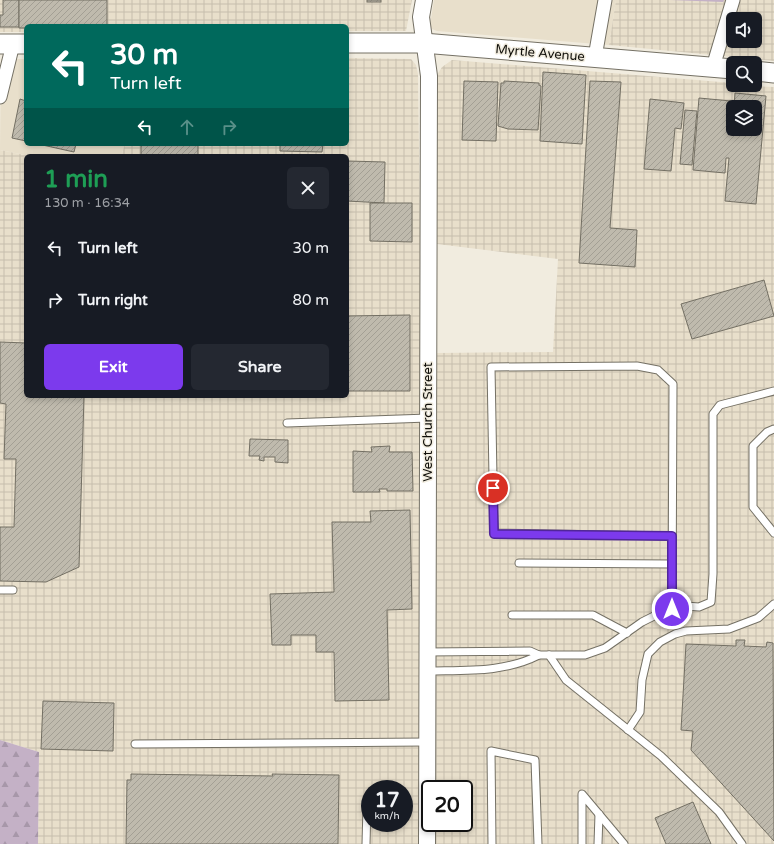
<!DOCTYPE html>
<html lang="en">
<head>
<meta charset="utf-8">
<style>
	:root { --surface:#171b24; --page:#242831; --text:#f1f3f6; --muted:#9ea1a6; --accent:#7c3aed }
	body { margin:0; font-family:"Varela Round",sans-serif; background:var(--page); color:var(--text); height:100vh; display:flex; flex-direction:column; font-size:15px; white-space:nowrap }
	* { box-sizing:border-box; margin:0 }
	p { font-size:13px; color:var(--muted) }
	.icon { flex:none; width:22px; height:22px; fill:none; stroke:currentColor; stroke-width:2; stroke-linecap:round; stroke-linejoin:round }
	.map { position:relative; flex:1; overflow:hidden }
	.panel { position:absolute; left:24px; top:154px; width:325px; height:244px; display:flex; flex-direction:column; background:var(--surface); border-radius:6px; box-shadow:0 2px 6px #0003 }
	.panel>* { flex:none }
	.top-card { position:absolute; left:24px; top:24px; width:325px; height:122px; border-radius:6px; box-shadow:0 2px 6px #0003; background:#00695c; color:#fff; overflow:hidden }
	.controls { position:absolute; left:726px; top:12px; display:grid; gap:8px }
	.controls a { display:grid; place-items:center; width:36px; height:36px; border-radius:6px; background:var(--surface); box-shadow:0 2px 6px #0003; font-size:20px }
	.speed { position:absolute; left:361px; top:780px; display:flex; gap:8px; font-size:20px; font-weight:700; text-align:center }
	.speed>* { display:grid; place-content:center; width:52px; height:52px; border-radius:50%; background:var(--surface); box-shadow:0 2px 6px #0003; line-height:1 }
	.speed small { font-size:10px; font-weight:400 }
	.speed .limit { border:2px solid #111; border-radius:6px; background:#fff; color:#111 }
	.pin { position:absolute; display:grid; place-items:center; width:34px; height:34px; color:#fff; margin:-17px; border:2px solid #fff; border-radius:50%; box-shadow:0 1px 4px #0007 }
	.me { position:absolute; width:44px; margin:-22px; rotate:0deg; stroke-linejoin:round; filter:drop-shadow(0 0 3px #0008) }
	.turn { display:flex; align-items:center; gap:14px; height:84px; padding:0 20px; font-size:18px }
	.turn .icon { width:52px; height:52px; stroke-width:2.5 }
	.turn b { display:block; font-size:28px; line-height:34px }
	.lanes { display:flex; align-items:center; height:38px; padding:0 20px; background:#0003; justify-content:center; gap:20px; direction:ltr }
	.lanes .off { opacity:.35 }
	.round { display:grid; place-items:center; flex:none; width:42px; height:42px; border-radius:6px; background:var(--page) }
	.headline { display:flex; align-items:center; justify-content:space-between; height:68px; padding:0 20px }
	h1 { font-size:24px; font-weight:700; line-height:30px; color:#1e9e55 }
	.action { display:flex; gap:8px; margin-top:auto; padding:8px 20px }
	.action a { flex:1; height:46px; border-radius:6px; background:var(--accent); color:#fff; font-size:16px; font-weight:700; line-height:46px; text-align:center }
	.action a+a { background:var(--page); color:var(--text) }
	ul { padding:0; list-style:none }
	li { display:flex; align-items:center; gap:12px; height:52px; padding:0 20px }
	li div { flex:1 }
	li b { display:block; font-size:15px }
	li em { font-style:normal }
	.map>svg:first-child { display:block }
</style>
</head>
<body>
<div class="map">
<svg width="774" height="844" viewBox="0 0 774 844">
	<defs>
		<pattern id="industrial-grid" width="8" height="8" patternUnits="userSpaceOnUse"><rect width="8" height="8" fill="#e8dfcb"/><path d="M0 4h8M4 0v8" fill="none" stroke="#c6bead"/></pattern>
		<pattern id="forest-firs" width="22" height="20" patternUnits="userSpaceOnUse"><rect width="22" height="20" fill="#c4b1c6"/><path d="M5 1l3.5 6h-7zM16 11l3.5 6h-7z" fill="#a797a9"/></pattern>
		<pattern id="cemetery-stones" width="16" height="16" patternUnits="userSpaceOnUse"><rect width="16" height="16" fill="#c4b1c6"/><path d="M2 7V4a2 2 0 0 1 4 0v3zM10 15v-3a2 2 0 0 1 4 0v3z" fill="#a797a9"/></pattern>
		<pattern id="building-hatch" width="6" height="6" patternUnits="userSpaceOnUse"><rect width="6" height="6" fill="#bfbaad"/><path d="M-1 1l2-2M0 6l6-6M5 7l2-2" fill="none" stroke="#a39f94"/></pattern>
	</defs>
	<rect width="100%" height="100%" fill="#f1ecdf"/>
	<!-- built -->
	<g fill="#e8dfcb">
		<polygon points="434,0 616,0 609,45 437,31 432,29 430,25"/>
		<polygon points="1,59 26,59 26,144 125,144 121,156 30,156 0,150"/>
	</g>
	<!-- industrial -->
	<g fill="url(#industrial-grid)" fill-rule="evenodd">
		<polygon points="0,0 412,0 406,31 347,31 347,26 26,26 26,32 0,32"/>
		<path d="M 616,0 L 774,0 L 774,61 L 609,45 ZM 733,19 L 755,19 L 755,41 L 733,41 Z"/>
		<path d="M 347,58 L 411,59 L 416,65 L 418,74 L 421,314 L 419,844 L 38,844 L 39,752 L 0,740 L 0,150 L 30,156 L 26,156 L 26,396 L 347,396 L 347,156 L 121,156 L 125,144 L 347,144 ZM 370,789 L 404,789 L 404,823 L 370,823 Z"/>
		<path d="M 452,60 L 733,83 L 733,85 L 774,87 L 774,844 L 436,844 L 436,823 L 464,823 L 464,789 L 436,789 L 437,353 L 553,352 L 558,259 L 437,244 L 437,75 L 442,67 ZM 733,107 L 755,107 L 755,129 L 733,129 Z"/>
	</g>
	<!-- forest -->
	<polygon fill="url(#forest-firs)" points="0,740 39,752 38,844 0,844"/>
	<!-- cemetery -->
	<polygon fill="url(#cemetery-stones)" points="670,0 724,0 723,2"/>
	<!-- building -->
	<g fill="url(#building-hatch)" stroke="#736f63">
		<polygon points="3,0 19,0 19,27 0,27 0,15 3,15"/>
		<polygon points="19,0 107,0 107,26 26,26 26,28 19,28"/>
		<rect x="367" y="0" width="14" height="2"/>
		<polygon points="543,72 586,75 582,144 540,141"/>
		<polygon points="464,81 498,82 496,141 462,140"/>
		<polygon points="504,81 539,83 539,85 541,86 538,130 508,129 498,126 501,83 504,83"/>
		<polygon points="590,81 621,82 610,228 637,230 635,267 579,263"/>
		<polygon points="735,93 766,96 756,204 725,201 729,158 726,158 725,173 693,170 699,98 731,101 729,117 733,117 733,113 733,129 755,129 755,107 734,107"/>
		<polygon points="20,99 26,101 26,141 12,138"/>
		<polygon points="650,99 684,103 681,129 675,128 671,171 644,169"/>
		<polygon points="685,110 697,111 692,165 680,164"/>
		<polygon points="38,144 76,144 74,152"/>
		<rect x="141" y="144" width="57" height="12"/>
		<polygon points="234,144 268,144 268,145"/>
		<polygon points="280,144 323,144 322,152 280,151"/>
		<polygon points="347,161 385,162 384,203 347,201"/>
		<polygon points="370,203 412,203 412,242 370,241"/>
		<polygon points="764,280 774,316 692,339 681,304"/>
		<polygon points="410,315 410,391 347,391 347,316"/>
		<polygon points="0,342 26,343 26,396 84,396 79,567 46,582 0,581 0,527 14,527 16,459 4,459 6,404 0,403"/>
		<polygon points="250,439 288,440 288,463 275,462 275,457 264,457 264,461 259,460 260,456 249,456"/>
		<polygon points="390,446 389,452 412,452 413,491 387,491 387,489 379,489 380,492 353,492 353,451 372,452 371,447"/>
		<polygon points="410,510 412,609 387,610 389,700 335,701 334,652 316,652 316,635 291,635 291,645 272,645 270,594 334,592 332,522 371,522 370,511"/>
		<polygon points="736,640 745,640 744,646 766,647 767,642 773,643 774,841 691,750 693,731 681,730 686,644 736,646"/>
		<polygon points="43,701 114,703 113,751 41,749"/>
		<polygon points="131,774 273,776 272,774 339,775 338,844 126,844 127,780 131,780"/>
		<polygon points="693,802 711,844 666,844 655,818"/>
	</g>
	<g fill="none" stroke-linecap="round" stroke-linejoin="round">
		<!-- service casing -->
		<g stroke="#757165" stroke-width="9">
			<g id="service">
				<polyline points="287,423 428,418"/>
				<polyline points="774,429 767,432 753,446 753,507 774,533"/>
				<polyline points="519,563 672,564"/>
				<polyline points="0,590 13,590"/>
				<polyline points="672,609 673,384 658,370 637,366 491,367 494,533 672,536"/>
				<polyline points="512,615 593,615 627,633"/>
				<polyline points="539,655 585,655 605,648 642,622 664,611 685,606 699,607 711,602 713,574 713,414 720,405 774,391"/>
				<polyline points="549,655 566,680 661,756 719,812 742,844"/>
				<path d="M 427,671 C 465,670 504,673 539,655 L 530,651 L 427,652"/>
				<polyline points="628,730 640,712 642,680 648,654 660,642 675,634 686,631 729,629 758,618 774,604"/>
				<polyline points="135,744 427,742"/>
				<polyline points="366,844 367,806"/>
				<polyline points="492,844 491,751 535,760 538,844"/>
				<polyline points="582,844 582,794 624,844"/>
				<polyline points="598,844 599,814"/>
			</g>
		</g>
		<!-- minor casing -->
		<g stroke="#757165" stroke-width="15">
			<g id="minor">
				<polyline points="595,57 605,0"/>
				<polyline points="713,67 733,0"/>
				<polyline points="0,97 13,44"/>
			</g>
		</g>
		<!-- tertiary casing -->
		<g stroke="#757165" stroke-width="18">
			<polyline id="tertiary" points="424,0 421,17 429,76 427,844"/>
		</g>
		<!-- secondary casing -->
		<g stroke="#757165" stroke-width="21">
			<g id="secondary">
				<polyline points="347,43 423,43 733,69"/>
				<polyline points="0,44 26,44"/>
				<polyline points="755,71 774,73"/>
			</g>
		</g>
		<!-- service -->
		<use href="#service" stroke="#fff" stroke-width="7"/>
		<!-- minor -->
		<use href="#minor" stroke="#fff" stroke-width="13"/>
		<!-- tertiary -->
		<use href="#tertiary" stroke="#fff" stroke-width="16"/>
		<!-- secondary -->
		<use href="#secondary" stroke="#fff" stroke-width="19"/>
	</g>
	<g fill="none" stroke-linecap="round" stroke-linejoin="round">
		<!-- route casing -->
		<g stroke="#51269a" stroke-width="10">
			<polyline id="route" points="493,488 494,534 672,536 672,609"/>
		</g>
		<!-- route -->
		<use href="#route" stroke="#7c3aed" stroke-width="7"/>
	</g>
	<g text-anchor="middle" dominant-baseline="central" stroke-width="3" stroke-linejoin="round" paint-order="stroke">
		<!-- street labels -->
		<g font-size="13" fill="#100f0a" stroke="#f1ecdf">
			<text transform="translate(540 53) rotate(5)">Myrtle Avenue</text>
			<text transform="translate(428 422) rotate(-90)">West Church Street</text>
		</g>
	</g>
</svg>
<div class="controls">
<a><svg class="icon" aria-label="sound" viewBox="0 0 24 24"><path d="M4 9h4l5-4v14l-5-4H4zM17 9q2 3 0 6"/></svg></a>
<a><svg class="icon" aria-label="search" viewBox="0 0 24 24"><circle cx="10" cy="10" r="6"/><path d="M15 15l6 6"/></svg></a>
<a><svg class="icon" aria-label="layers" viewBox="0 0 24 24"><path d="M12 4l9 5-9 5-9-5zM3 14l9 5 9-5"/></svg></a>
</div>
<div class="speed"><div>17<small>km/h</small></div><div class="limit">20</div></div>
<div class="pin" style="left:493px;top:488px;background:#d93025"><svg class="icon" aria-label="arrive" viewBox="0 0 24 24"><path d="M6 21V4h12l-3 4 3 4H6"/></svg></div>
<svg class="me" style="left:672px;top:609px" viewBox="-20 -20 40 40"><circle r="17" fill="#7c3aed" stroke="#fff" stroke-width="3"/><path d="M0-11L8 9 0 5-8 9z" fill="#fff"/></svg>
<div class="top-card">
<div class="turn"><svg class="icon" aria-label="left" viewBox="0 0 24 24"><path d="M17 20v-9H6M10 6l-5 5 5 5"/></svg><div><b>30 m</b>Turn left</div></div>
<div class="lanes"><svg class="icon" aria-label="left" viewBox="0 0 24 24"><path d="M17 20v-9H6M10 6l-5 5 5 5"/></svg><svg class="icon off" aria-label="ahead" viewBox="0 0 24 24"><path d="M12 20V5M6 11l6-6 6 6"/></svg><svg class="icon off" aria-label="right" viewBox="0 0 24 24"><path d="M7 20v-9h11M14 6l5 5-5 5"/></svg></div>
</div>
<section class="panel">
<div class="headline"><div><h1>1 min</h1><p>130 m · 16:34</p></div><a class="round"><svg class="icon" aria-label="close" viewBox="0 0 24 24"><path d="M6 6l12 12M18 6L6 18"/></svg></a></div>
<ul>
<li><svg class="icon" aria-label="left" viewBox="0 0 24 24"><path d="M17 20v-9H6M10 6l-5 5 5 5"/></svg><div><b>Turn left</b></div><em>30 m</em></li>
<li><svg class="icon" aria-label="right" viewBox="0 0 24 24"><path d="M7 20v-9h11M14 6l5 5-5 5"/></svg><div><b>Turn right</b></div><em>80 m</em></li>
</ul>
<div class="action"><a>Exit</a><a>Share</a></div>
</section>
</div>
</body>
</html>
